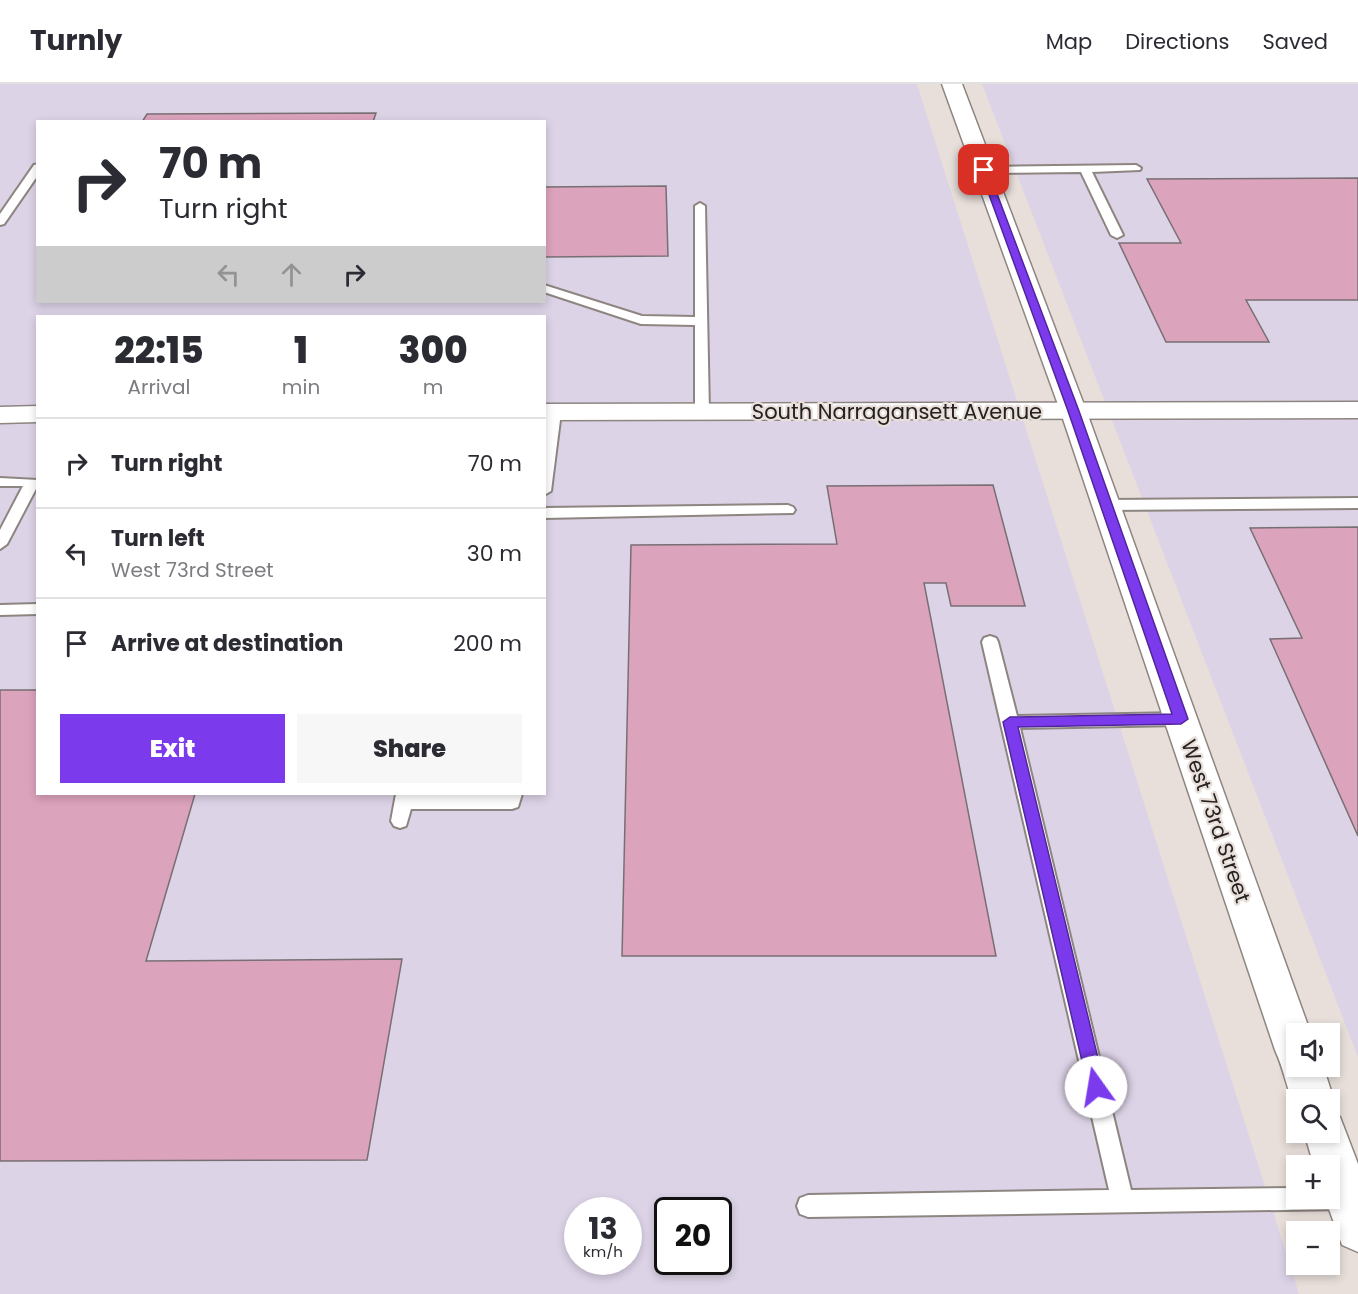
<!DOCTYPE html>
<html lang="en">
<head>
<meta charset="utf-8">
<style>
	:root { --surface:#fff; --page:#f7f7f7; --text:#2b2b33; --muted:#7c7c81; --line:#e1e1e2; --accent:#7c3aed }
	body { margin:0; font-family:Poppins,sans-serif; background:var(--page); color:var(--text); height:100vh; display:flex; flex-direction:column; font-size:22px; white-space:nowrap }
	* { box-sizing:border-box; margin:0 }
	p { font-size:20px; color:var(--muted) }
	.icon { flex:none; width:33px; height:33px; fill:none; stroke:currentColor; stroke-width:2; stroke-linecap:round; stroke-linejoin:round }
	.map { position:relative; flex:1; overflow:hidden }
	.details { position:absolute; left:36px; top:231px; width:510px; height:480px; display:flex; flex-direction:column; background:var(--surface); border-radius:0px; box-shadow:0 3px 9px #0003 }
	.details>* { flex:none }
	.banner { position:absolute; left:36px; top:36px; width:510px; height:183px; border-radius:0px; box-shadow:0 3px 9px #0003; background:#fff; color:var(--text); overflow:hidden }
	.fabs { position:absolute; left:1286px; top:939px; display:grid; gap:12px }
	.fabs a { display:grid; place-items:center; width:54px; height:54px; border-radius:0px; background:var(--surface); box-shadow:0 3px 9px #0003; font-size:30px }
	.speed { position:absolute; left:564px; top:1113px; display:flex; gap:12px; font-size:30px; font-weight:700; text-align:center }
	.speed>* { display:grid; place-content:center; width:78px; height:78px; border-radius:50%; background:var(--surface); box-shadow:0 3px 9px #0003; line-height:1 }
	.speed small { font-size:15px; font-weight:400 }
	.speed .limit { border:3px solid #111; border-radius:9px; background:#fff; color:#111 }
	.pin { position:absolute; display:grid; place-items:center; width:51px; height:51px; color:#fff; margin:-26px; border-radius:12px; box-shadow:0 3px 9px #0006 }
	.me { position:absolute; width:66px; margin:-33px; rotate:347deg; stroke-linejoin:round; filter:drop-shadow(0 0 4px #0008) }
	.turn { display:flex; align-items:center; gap:21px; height:126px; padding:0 24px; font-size:27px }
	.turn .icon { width:78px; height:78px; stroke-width:2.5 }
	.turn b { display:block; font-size:42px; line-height:51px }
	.lanes { display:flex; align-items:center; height:57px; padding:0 24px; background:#0003; justify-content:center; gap:30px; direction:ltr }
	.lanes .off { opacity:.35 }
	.eta { display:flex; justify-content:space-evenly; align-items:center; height:102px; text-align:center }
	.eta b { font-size:36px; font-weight:800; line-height:42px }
	.primary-button { display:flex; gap:12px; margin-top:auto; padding:12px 24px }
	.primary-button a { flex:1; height:69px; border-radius:0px; background:var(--accent); color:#fff; font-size:24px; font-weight:800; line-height:69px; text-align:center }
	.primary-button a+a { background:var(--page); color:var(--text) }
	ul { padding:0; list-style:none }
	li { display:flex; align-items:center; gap:18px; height:90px; padding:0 24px; border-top:2px solid var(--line) }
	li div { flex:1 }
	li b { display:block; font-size:22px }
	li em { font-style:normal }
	header { display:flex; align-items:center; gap:36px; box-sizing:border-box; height:84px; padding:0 30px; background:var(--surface); border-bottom:2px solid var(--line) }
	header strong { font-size:28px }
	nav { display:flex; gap:33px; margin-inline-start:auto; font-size:21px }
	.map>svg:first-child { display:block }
</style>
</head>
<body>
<header>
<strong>Turnly</strong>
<nav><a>Map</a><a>Directions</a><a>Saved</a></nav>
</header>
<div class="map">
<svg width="1358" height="1210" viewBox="0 0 1358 1210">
	<rect width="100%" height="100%" fill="#e8dfda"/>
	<!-- industrial -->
	<g fill="#ddd3e7" fill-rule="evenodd">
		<path d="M 0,0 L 917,0 L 1299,1210 L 0,1210 ZM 38,38 L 544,38 L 544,218 L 38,218 ZM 38,232 L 544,232 L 544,710 L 38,710 ZM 578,1126 L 628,1126 L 628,1178 L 578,1178 ZM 668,1126 L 718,1126 L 718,1178 L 668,1178 Z"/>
		<polygon points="982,0 1358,0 1358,973"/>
	</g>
	<!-- building -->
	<g fill="#dca3bd" stroke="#786f73" stroke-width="1.5">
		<polygon points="376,29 373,38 142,38 147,30"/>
		<polygon points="1358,94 1358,216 1246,216 1269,258 1166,258 1119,159 1181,159 1147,95"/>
		<polygon points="666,102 668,172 544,173 544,103"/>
		<polygon points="993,401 1025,522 951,522 946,499 924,499 996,872 622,872 631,461 837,460 827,402"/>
		<polygon points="1358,443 1358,752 1270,555 1302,554 1250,444"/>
		<polygon points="0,606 38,606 38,710 195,710 146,877 402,875 367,1076 0,1077"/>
	</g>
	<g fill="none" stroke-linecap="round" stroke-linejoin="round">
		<!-- lane casing -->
		<g stroke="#8d8580" stroke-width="4">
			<g id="lane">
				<polygon points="38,80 38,91 4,140 0,141 0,130 34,81"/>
				<polygon points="1136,81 1141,84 1140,86 1092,88 1123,151 1117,154 1111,151 1081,88 984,89 979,86 984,83"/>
				<polygon points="700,119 705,122 709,328 702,332 695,328 695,241 641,240 544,208 544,201 642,232 695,233 695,122"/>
				<polygon points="554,324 561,328 551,407 544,411 544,350 547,328"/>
				<polygon points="0,394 38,396 38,401 7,460 0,465 0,446 23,402 0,402"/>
				<polygon points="1358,414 1358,424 1106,426 1099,421 1106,416"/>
				<polygon points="788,421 793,423 795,426 793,429 544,434 544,424"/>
				<polygon points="38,520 38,530 0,531 0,521"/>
				<polygon points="990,552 996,554 998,558 1017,632 1181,629 1187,631 1189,635 1187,639 1181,641 1020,644 1131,1106 1296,1104 1296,1114 1329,1114 1329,1103 1347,1103 1355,1106 1358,1114 1355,1122 1347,1125 808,1133 800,1130 797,1122 800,1114 808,1111 1109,1106 982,558 984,554"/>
				<polygon points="396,710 414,711 522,710 518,723 512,725 411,725 406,742 400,744 394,742 391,737"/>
			</g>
		</g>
		<!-- street casing -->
		<g stroke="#8d8580" stroke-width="3">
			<g id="street">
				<polygon points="1358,318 1358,334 544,336 544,320"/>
				<polygon points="38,322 38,338 0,339 0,323"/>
			</g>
		</g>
		<!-- secondary casing -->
		<g stroke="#8d8580" stroke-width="3">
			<g id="secondary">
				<path d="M 942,0 L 962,0 L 1086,326 L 1311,950 L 1296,950 L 1296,982 L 1323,982 L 1334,1016 L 1329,1028 L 1329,1016 L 1296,1016 L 1296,1026 C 1287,1006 1284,985 1275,966 L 1060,326 Z"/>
				<polygon points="1329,1029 1340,1033 1358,1080 1358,1168 1342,1161 1325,1114 1329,1114 1329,1082 1314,1082 1304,1048 1329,1048"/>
			</g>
		</g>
		<!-- lane -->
		<use href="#lane" fill="#fff" fill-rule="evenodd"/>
		<!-- street -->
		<use href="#street" fill="#fff" fill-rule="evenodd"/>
		<!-- secondary -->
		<use href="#secondary" fill="#fff" fill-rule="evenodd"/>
	</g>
	<!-- route -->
	<polygon fill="#7c3aed" stroke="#51269a" stroke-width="1.5" points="984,83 988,86 1079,327 1188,635 1181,640 1018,643 1105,1003 1103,1009 1096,1012 1090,1009 1088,1003 1003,638 1010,633 1172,630 1068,327 980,86"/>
	<g text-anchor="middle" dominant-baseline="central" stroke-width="4.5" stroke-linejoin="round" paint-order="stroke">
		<!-- street labels -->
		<g font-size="21" fill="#25211f" stroke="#e8dfda">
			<text x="897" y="327">South Narragansett Avenue</text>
			<text transform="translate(1216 737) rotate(71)">West 73rd Street</text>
		</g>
	</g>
</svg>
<div class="fabs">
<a><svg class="icon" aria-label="sound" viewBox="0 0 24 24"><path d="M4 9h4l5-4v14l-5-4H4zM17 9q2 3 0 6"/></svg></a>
<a><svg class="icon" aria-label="search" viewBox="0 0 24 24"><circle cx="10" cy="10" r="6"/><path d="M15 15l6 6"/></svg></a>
<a>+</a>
<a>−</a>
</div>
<div class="speed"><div>13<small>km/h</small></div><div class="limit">20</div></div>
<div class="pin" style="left:984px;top:86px;background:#d93025"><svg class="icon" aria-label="arrive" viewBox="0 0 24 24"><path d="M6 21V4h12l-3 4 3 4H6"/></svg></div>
<svg class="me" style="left:1096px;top:1003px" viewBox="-20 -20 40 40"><circle r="19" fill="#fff"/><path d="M0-13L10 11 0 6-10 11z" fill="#7c3aed"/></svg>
<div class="banner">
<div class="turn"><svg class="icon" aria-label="right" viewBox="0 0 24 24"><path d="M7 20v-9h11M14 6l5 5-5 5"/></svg><div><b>70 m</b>Turn right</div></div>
<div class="lanes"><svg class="icon off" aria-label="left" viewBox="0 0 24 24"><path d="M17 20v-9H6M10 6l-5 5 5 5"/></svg><svg class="icon off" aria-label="ahead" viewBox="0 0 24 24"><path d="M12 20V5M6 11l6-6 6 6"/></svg><svg class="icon" aria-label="right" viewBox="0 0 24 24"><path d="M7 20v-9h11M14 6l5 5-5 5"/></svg></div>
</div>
<section class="details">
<div class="eta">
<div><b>22:15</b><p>Arrival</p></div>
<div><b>1</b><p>min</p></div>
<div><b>300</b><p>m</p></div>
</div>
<ul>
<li><svg class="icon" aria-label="right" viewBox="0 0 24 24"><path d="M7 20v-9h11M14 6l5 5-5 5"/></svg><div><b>Turn right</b></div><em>70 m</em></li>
<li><svg class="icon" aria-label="left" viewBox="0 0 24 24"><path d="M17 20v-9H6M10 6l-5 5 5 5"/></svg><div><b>Turn left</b><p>West 73rd Street</p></div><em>30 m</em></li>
<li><svg class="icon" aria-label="arrive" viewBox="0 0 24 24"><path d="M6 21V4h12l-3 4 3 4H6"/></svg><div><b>Arrive at destination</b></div><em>200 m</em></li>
</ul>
<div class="primary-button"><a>Exit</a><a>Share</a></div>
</section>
</div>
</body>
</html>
